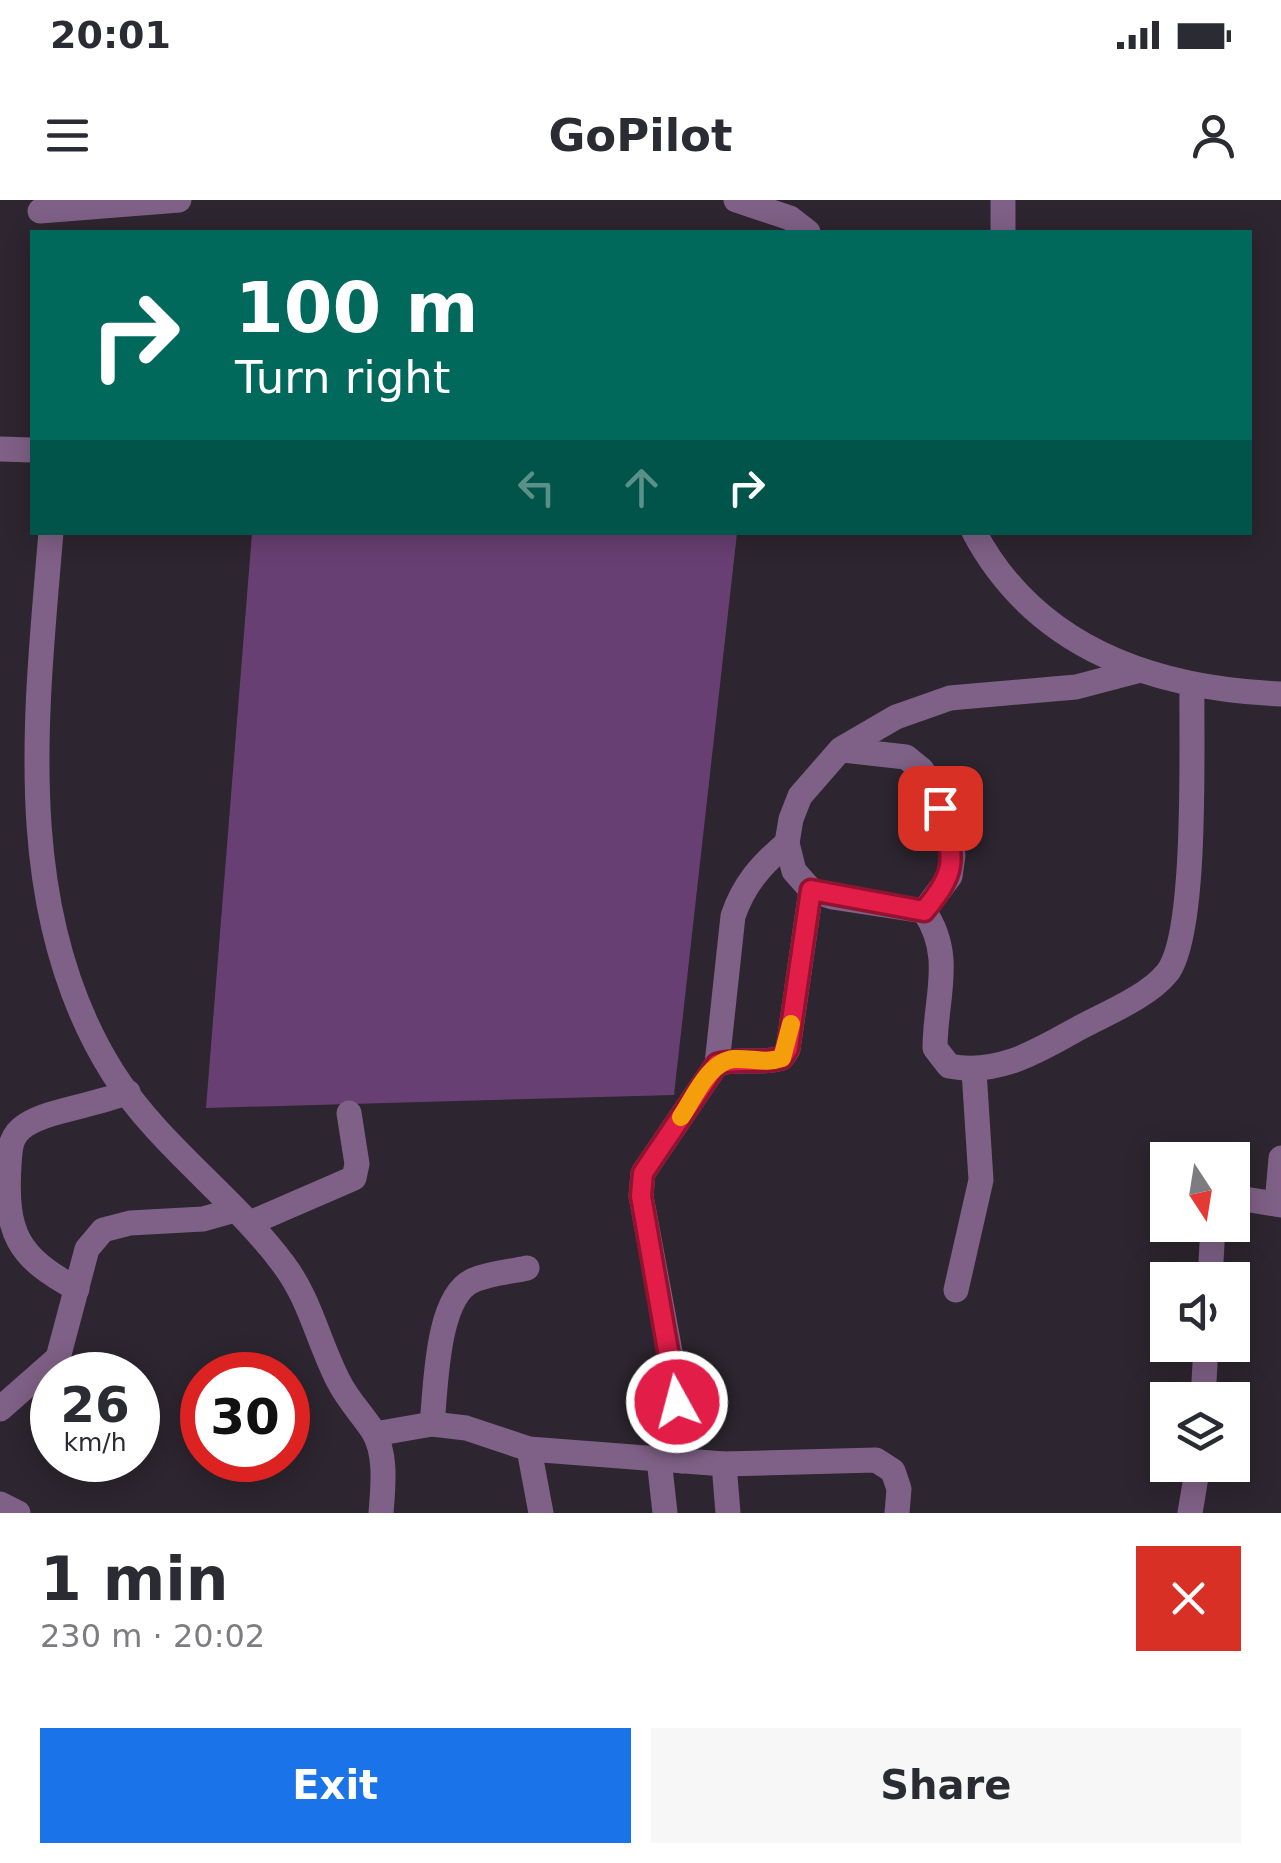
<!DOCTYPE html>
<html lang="en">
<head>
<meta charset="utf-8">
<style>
	:root { --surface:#fff; --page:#f7f7f7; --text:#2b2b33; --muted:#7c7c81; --accent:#1a73e8 }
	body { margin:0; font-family:"DejaVu Sans",sans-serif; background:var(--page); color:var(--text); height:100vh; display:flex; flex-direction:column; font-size:38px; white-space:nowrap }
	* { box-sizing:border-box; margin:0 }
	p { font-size:32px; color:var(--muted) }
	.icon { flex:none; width:55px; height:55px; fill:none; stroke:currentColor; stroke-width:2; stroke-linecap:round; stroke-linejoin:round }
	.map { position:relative; height:1313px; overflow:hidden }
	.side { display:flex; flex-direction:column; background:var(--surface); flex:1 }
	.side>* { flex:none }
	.banner { position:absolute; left:30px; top:30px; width:1222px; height:305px; border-radius:0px; box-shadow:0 5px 25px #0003; background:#00695c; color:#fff; overflow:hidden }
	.needle { width:65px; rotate:168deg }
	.fabs { position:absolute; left:1150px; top:942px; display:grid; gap:20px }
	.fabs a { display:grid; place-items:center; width:100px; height:100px; border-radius:0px; background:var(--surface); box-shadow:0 5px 25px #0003; font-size:50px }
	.speed { position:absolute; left:30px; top:1152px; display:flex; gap:20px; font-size:50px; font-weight:700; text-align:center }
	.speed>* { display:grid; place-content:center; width:130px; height:130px; border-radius:50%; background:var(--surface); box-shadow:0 5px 25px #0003; line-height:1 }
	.speed small { font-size:25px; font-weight:400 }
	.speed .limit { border:15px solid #d22; background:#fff; color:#111 }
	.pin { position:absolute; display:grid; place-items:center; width:85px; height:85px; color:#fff; margin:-42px; border-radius:20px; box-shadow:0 5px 15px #0006 }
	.me { position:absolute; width:110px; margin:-55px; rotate:353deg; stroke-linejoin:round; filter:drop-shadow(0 0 8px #0008) }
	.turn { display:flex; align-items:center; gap:35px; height:210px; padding:0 40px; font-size:45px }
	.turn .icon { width:130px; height:130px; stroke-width:2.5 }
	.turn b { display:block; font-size:70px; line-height:85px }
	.lanes { display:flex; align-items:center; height:95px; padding:0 40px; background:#0003; justify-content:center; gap:50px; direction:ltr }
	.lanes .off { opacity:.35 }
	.round { display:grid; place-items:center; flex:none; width:105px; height:105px; border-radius:0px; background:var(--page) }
	.overview { display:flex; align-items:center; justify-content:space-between; height:170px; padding:0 40px }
	h1 { font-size:60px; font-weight:800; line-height:75px }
	.cta { display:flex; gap:20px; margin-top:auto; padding:20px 40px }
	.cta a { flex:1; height:115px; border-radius:0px; background:var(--accent); color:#fff; font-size:40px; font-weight:800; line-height:115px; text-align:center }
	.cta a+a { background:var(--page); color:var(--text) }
	.status { display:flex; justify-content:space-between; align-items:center; height:70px; padding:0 50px; background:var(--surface); direction:ltr }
	.status svg { height:28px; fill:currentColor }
	header { display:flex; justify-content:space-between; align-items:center; height:130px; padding:0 40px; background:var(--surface); font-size:45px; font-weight:800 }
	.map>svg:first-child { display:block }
</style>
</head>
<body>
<div class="status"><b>20:01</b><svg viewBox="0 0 49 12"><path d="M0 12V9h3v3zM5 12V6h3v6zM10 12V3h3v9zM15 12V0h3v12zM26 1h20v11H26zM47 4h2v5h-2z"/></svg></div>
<header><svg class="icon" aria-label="menu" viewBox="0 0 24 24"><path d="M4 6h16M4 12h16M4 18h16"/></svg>GoPilot<svg class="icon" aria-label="person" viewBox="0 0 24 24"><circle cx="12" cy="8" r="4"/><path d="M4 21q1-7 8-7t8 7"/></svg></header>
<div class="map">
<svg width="1281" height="1313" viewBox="0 0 1281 1313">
	<rect width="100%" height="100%" fill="#2d252f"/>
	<!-- water -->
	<polygon fill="#683f72" points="252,333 737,333 674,895 206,908"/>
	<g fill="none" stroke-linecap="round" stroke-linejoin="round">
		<!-- minor -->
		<g stroke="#7f6086" stroke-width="25">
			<polyline points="736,0 790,18 808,32"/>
			<polyline points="40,11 179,0"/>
			<polyline points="1003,32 1003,0"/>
			<polyline points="0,249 32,250"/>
			<path d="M 51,332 C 36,513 11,711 113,873 C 159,946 233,996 284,1065 C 310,1099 319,1144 339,1182 C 348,1200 362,1214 373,1231 C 387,1254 383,1287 381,1313"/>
			<path d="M 974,332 C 1036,449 1156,489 1281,494"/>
			<path d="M 1137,471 L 1076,487 L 950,498 L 896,517 L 841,549 L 800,596 L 791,619 L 787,643 L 794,671 L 811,690 L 832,697 L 924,711 C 955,756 935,798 935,848 L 949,866 C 994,875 1031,855 1070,833 C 1099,816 1146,799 1167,773 C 1198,735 1191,542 1192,486"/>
			<polyline points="843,550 906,557 922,570 953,655 950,676 924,711"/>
			<path d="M 717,864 L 733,716 C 744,684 761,665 787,643"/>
			<polyline points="1232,997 1281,1005"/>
			<polyline points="1277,1004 1281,958"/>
			<polyline points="250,1023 354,978 357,964 349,913"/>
			<polyline points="1210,1080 1213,1025"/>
			<path d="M 77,1089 C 17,1057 5,1033 9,965 C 10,949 10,935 26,925 C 49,910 97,905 128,892"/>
			<polyline points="956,1090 981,980 974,871"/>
			<polyline points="1203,1200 1206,1145"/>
			<polyline points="0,1209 58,1158 87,1049 103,1030 130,1023 203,1019 235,1010"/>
			<path d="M 432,1224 C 436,1188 436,1095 474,1080 C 490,1073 510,1072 527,1068"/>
			<polyline points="375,1234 432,1224 466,1228 529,1249 724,1264 876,1260 893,1271 899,1289 897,1313"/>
			<polyline points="529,1249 541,1313"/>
			<polyline points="659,1259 665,1313"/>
			<path d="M 682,1261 L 674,1173 L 641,996 L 643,973 L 717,864 C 739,857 760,865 782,858 L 788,849 L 811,690"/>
			<polyline points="724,1264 728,1313"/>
			<polyline points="0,1304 18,1313"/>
			<polyline points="1190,1313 1198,1265"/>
		</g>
	</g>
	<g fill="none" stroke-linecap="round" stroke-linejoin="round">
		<!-- route casing -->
		<g stroke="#92132f" stroke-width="25">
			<path id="route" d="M 677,1202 L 641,996 L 643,973 L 717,864 C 739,857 760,865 782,858 L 788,848 L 811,690 L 924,711 C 959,669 954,659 940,608"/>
		</g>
		<!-- route -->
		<use href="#route" stroke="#e11d48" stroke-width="18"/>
		<!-- slow -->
		<path stroke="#f59e0b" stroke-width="18" d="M 681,917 C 694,898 709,861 734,859 C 751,858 765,864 782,858 L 791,824"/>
	</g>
</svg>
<div class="fabs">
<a><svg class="needle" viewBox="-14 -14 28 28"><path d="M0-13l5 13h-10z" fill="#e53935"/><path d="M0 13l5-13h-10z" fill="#7c7c81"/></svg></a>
<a><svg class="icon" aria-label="sound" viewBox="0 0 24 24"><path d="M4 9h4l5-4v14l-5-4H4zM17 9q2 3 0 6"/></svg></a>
<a><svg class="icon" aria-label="layers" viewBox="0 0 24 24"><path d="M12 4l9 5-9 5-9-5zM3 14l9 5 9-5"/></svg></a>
</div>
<div class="speed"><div>26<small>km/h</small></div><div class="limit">30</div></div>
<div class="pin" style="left:940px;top:608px;background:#d93025"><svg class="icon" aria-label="arrive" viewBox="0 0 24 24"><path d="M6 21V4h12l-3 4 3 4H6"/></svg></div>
<svg class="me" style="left:677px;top:1202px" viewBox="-20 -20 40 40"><circle r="17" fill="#e11d48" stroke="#fff" stroke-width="3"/><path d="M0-11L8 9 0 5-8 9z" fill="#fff"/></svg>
<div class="banner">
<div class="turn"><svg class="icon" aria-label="right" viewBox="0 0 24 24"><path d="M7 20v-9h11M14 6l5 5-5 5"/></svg><div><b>100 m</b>Turn right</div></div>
<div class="lanes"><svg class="icon off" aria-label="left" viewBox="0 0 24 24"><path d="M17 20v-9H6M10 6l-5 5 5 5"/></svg><svg class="icon off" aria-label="ahead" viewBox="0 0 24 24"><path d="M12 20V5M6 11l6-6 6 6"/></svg><svg class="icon" aria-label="right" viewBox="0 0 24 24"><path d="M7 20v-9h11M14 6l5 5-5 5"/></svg></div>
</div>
</div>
<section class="side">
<div class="overview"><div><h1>1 min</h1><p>230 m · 20:02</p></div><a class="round" style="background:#d93025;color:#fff"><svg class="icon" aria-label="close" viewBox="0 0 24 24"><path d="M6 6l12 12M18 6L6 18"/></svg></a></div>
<div class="cta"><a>Exit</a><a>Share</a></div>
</section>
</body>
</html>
